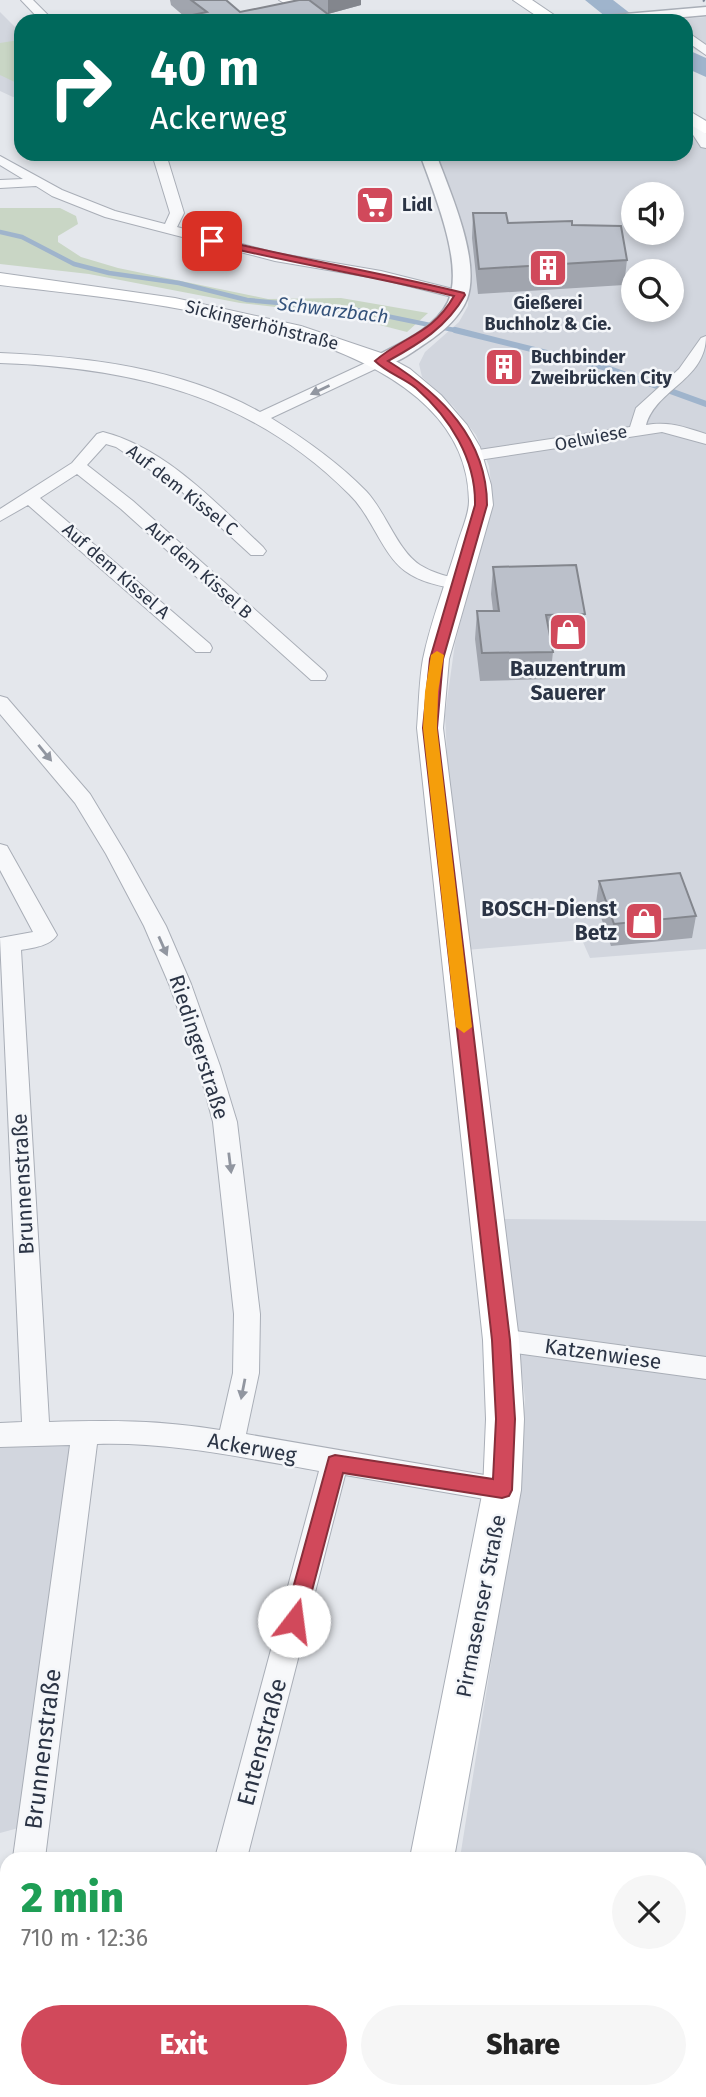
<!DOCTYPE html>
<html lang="en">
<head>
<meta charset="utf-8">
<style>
	:root { --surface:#fff; --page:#f6f6f6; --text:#222; --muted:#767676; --accent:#d1495b }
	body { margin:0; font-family:"Fira Sans",sans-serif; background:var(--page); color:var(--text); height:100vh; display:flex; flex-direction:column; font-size:26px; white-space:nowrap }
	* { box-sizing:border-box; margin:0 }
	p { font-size:23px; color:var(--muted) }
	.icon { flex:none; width:38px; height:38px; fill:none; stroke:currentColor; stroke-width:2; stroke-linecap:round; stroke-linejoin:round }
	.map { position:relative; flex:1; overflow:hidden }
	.panel { position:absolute; left:0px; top:1852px; width:707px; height:247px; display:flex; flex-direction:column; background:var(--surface); border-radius:21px 21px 0 0; box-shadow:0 4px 10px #0003 }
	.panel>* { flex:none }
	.hud { position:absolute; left:14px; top:14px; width:679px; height:147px; border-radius:21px; box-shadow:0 4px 10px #0003; background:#00695c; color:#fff; overflow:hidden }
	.tools { position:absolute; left:621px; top:182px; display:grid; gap:14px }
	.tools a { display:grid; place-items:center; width:63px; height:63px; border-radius:50%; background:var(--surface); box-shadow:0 4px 10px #0003; font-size:35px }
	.pin { position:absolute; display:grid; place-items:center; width:60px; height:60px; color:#fff; margin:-30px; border-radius:14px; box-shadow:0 4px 10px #0006 }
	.me { position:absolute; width:77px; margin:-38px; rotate:15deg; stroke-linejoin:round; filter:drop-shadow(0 0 5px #0008) }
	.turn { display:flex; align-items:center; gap:24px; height:147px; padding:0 21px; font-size:32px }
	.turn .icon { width:91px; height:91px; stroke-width:2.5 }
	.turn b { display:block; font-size:49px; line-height:60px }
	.round { display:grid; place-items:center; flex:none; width:74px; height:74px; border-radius:37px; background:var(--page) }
	.overview { display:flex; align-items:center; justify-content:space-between; height:119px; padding:0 21px }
	h1 { font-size:42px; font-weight:800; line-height:52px; color:#1e9e55 }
	.primary-button { display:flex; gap:14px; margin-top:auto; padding:14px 21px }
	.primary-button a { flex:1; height:80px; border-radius:42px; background:var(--accent); color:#fff; font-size:28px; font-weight:800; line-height:80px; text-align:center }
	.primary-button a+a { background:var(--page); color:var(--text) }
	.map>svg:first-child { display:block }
</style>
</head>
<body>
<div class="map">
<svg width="706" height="2097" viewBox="0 0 706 2097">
	<rect width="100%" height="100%" fill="#e4e7ec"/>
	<!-- built -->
	<g fill="#d2d6de" fill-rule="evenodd">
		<polygon points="0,12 21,33 21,95 13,97 0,91"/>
		<polygon points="706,17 706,56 686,44 686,21 655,21"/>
		<path d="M 686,129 L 706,144 L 706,949 L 590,958 L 582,940 L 466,950 L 449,796 L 445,715 L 455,643 L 489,515 L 491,483 L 489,466 L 476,435 L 453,406 L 422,377 L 419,364 L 425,352 L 459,322 L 468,306 L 469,287 L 455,214 L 437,154 L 686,154 ZM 634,194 L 672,194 L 672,233 L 634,233 ZM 634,271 L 672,271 L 672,310 L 634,310 Z"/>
		<polygon points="502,1219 706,1221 706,2097 445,2097 428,2091 700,2091 700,1858 460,1858 518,1492 525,1399"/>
		<polygon points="72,1442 22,1827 0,1833 0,1448"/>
	</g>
	<!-- green -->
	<g fill="#c9d6c5">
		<polygon points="19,40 21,42 21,85 0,75 0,43"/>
		<polygon points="0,208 60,208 76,216 78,224 58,236 58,242 81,257 118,268 268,299 341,298 428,313 407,332 337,314 240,303 89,274 0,264"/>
	</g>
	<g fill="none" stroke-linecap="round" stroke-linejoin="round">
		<!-- stream-far1 -->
		<polyline stroke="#9fb4cc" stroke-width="4.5" points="0,232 22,237 74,264 109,273 179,283 247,300 357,310 464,332"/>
		<!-- stream -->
		<polyline stroke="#9fb4cc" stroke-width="6" points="455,330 607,368 706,404"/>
		<!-- river -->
		<g fill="#9fb4cc" fill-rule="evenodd">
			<polygon points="585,0 613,0 640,21 611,21"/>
			<polygon points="686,49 706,58 706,77 686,68"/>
		</g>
		<!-- minor casing -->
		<g stroke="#a9aeb7" stroke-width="2">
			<g id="minor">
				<polygon points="21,0 33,0 54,21 41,21"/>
				<polygon points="279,0 293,0 329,21 314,21"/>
				<polygon points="686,31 706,45 706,55 686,41"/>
				<polygon points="686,110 690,111 706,134 706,148 701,147 686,124"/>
				<polygon points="152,154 166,154 184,213 177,227 276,253 381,271 465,292 467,295 460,299 381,279 275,261 105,217 52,196 36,186 0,188 0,180 23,179 0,165 0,156 62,190 115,211 165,224 170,213"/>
				<path d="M 706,336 C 706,380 656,389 646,425 C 668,421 685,427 706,434 L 706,444 L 662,432 L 472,461 L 464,456 L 472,451 L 630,427 L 636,408 L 679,369 L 701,338 Z"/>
				<path d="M 0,353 C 88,357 182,368 260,412 L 376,358 L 386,358 L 389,361 L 386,364 L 271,418 C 305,439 339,463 366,491 C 386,512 397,550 420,565 C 434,574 451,577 466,581 L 469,585 L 460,590 C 442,586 421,583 405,571 C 382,554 372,516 349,494 C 251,396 135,368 0,363 Z"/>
				<path d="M 103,432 C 166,448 217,504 263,547 L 266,551 L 263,555 L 251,555 L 179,489 L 116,447 L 106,444 L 87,465 L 133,501 L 325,672 L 327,676 L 325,680 L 311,680 L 121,509 L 77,474 L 40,498 L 210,644 L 212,648 L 210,652 L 196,652 L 28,505 L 0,521 L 0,509 L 72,463 L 97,434 Z"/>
				<path d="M 0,696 L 7,698 L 90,794 L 126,854 L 166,926 L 191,984 L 220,1066 L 237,1122 L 260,1314 L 259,1373 L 246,1434 L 502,1478 L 512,1481 L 516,1490 L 512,1499 L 502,1502 L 345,1475 L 247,1858 L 215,1858 L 319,1471 C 245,1458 172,1442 97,1444 L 45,1858 L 13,1858 L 70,1445 L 0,1447 L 0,1423 L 22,1422 L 0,938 L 33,932 L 0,870 L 0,844 L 7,846 L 57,935 C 50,946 33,948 21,950 L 49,1422 C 110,1420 160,1420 220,1430 L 233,1373 L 234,1314 L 213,1122 L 198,1066 L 169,984 L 144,926 L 106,854 L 75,803 L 0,714 Z"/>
				<polygon points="501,1329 706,1357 706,1379 501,1351 492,1348 488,1340 492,1332"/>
				<polygon points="7,2001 7,2082 0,2085 0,2004"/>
				<polygon points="32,2091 66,2091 67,2097 33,2097"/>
			</g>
		</g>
		<!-- tertiary casing -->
		<g stroke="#a9aeb7" stroke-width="3">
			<g id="tertiary">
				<polygon points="706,7 706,15 640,21 584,21 591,17"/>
				<path d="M 420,154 L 436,154 C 450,192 481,260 467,299 C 459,319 440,334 423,345 C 410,354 390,369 374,365 L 372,361 L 374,357 C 399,344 435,329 448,302 C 465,265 433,191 420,154 Z"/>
			</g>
		</g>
		<!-- secondary casing -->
		<g stroke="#a9aeb7" stroke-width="2">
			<g id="secondary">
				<polygon points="513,0 532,0 563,21 544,21"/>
				<polygon points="686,109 706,121 706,134 686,122"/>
				<path d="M 0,273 L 175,298 L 301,326 L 381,353 L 410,369 L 441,395 L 467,425 L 480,447 L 491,485 L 493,505 L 449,659 L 443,728 L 519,1340 L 524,1419 L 521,1490 L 454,1858 L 410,1858 L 483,1490 L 486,1419 L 483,1340 L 417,728 C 419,705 419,681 423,659 C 431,620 447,580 458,542 C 462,529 469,514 469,501 C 468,323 128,301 0,285 Z"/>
				<polygon points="361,2091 409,2091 407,2097 359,2097"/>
			</g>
		</g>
		<!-- minor -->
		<use href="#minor" fill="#f7f8fa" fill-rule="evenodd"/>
		<!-- tertiary -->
		<use href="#tertiary" fill="#f7f8fa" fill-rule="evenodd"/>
		<!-- secondary -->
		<use href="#secondary" fill="#fff" fill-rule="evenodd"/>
		<!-- rail -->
		<polyline stroke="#7d8696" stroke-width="2.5" stroke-dasharray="2 4.5" stroke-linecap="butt" points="703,0 706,2"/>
	</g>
	<!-- wall -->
	<g fill="#a1a5ae">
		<polygon points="170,0 226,0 240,12 299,0 361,0 361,5 328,14 325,12 337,21 168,21 185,17 171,5"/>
		<polygon points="473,213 508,223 572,225 627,260 624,285 478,294 472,238"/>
		<polygon points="493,567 585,614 582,642 551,642 553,652 550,679 480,681 475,639 477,611 493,611 491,594"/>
		<polygon points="599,881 696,916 692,938 611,946 596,903"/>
	</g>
	<!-- shaded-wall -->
	<polygon fill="#83868d" points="328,0 361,0 361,5 328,14"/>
	<!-- building -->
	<g fill="#bbc0ca" stroke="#83868d" stroke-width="2">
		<polygon points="191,0 226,0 240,12 299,0 309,0 337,21 168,20 207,12"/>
		<polygon points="473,213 506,213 508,223 572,221 572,225 621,226 627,260 479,269"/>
		<polygon points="576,565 585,614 546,615 553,652 482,653 477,611 499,611 493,567"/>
		<polygon points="680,873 696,916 614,924 599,881"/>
	</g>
	<!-- one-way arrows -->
	<defs><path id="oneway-solid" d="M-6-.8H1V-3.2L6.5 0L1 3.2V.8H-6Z" transform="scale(1.75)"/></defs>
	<g fill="#9196a0">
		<use href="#oneway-solid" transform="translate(320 390) rotate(155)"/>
		<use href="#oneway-solid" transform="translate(45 753) rotate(51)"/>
		<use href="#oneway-solid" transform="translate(163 946) rotate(66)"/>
		<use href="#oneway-solid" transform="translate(230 1163) rotate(83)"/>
		<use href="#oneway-solid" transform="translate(243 1389) rotate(101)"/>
	</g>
	<!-- route -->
	<path fill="#d1495b" stroke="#882f3b" stroke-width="2" d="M 212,238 C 296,259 380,272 464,293 L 465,295 C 447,327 419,344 388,361 C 441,394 487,439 487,505 L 443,659 L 437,728 L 510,1340 L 515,1419 L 512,1490 L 509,1496 L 502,1498 L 343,1473 L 304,1621 L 301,1628 L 294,1631 L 287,1628 L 284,1621 L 329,1457 L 335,1455 L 493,1479 L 496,1419 L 492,1340 L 423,728 L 430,659 L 475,505 C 476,459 450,418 416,388 C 404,378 387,373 375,361 C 403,336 432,335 454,296 C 373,276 290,263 209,243 L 208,241 Z"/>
	<!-- slow -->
	<polygon fill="#f59e0b" points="437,651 444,655 438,692 437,728 472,1027 464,1033 456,1027 423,728 425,692 431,655"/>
	<!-- icons -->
	<defs>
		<g id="supermarket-square" transform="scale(2.0125)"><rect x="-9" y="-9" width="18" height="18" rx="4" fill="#d1495b" stroke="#f4f6f9"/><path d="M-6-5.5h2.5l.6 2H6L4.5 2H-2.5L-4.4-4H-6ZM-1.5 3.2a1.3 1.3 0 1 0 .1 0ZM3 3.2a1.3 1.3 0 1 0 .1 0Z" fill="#fff"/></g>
		<g id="building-square" transform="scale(2.0125)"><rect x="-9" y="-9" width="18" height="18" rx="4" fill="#d1495b" stroke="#f4f6f9"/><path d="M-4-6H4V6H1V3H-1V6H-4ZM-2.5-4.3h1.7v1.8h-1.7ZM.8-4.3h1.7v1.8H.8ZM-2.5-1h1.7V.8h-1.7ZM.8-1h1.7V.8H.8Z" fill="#fff"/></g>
		<g id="shop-square" transform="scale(2.0125)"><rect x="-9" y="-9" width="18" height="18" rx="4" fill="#d1495b" stroke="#f4f6f9"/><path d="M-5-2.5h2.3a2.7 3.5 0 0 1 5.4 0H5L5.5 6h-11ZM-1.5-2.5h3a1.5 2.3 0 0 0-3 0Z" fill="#fff"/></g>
	</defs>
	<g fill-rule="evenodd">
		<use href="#supermarket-square" x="375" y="205"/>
		<use href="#building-square" x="548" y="268"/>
		<use href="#building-square" x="504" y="367"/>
		<use href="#shop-square" x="568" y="632"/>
		<use href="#shop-square" x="644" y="921"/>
	</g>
	<g text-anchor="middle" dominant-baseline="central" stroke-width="5" stroke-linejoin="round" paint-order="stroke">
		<!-- far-poi labels -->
		<g font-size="18" font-weight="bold" fill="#2b3445" stroke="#f4f6f9" text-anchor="start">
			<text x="402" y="205">Lidl</text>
			<text x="548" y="303" text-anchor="middle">Gießerei<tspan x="548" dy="21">Buchholz &amp; Cie.</tspan></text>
			<text x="531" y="357">Buchbinder<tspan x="531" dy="21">Zweibrücken City</tspan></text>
		</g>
		<!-- far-street labels -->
		<g font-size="18" fill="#2b3445" stroke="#f4f6f9">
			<text transform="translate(262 325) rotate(14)">Sickingerhöhstraße</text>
			<text transform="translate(591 438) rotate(-11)">Oelwiese</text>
			<text transform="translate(182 490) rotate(38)">Auf dem Kissel C</text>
			<text transform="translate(199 570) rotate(42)">Auf dem Kissel B</text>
			<text transform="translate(116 571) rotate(41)">Auf dem Kissel A</text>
		</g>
		<!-- far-water labels -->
		<g font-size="19" font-style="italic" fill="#34527a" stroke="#f4f6f9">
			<text transform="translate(333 310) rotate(7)">Schwarzbach</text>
		</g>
		<!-- poi labels -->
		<g font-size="21" font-weight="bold" fill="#2b3445" stroke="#f4f6f9">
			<text x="568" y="669">Bauzentrum<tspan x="568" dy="24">Sauerer</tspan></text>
			<text x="617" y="909" text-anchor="end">BOSCH-Dienst<tspan x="617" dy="24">Betz</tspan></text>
		</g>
		<!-- street labels -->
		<g font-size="21" fill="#2b3445" stroke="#f4f6f9">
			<text transform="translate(199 1047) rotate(72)">Riedingerstraße</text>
			<text transform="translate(23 1184) rotate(-93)">Brunnenstraße</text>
			<text transform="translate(603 1354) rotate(8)">Katzenwiese</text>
			<text transform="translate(252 1448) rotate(10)">Ackerweg</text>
			<text transform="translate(481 1606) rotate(-79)">Pirmasenser Straße</text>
		</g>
		<!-- near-street labels -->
		<g font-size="24" fill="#2b3445" stroke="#f4f6f9">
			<text transform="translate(262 1742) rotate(-75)">Entenstraße</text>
			<text transform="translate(43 1749) rotate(-83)">Brunnenstraße</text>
		</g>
	</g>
</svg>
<div class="tools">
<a><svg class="icon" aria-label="sound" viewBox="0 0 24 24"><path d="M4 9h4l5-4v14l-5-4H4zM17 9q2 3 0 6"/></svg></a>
<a><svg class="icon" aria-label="search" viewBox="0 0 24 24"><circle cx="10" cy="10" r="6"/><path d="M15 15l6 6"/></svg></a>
</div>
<div class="pin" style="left:212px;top:241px;background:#d93025"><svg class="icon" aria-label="arrive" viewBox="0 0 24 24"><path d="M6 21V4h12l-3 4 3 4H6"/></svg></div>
<svg class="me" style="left:294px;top:1621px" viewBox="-20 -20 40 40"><circle r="19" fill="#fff"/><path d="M0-13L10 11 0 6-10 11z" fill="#d1495b"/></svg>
<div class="hud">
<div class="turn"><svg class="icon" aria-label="right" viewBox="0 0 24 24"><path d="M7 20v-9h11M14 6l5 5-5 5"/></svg><div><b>40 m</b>Ackerweg</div></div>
</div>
<section class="panel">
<div class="overview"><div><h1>2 min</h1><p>710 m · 12:36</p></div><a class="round"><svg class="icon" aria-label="close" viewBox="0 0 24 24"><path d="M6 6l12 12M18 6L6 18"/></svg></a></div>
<div class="primary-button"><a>Exit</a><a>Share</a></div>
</section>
</div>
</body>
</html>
